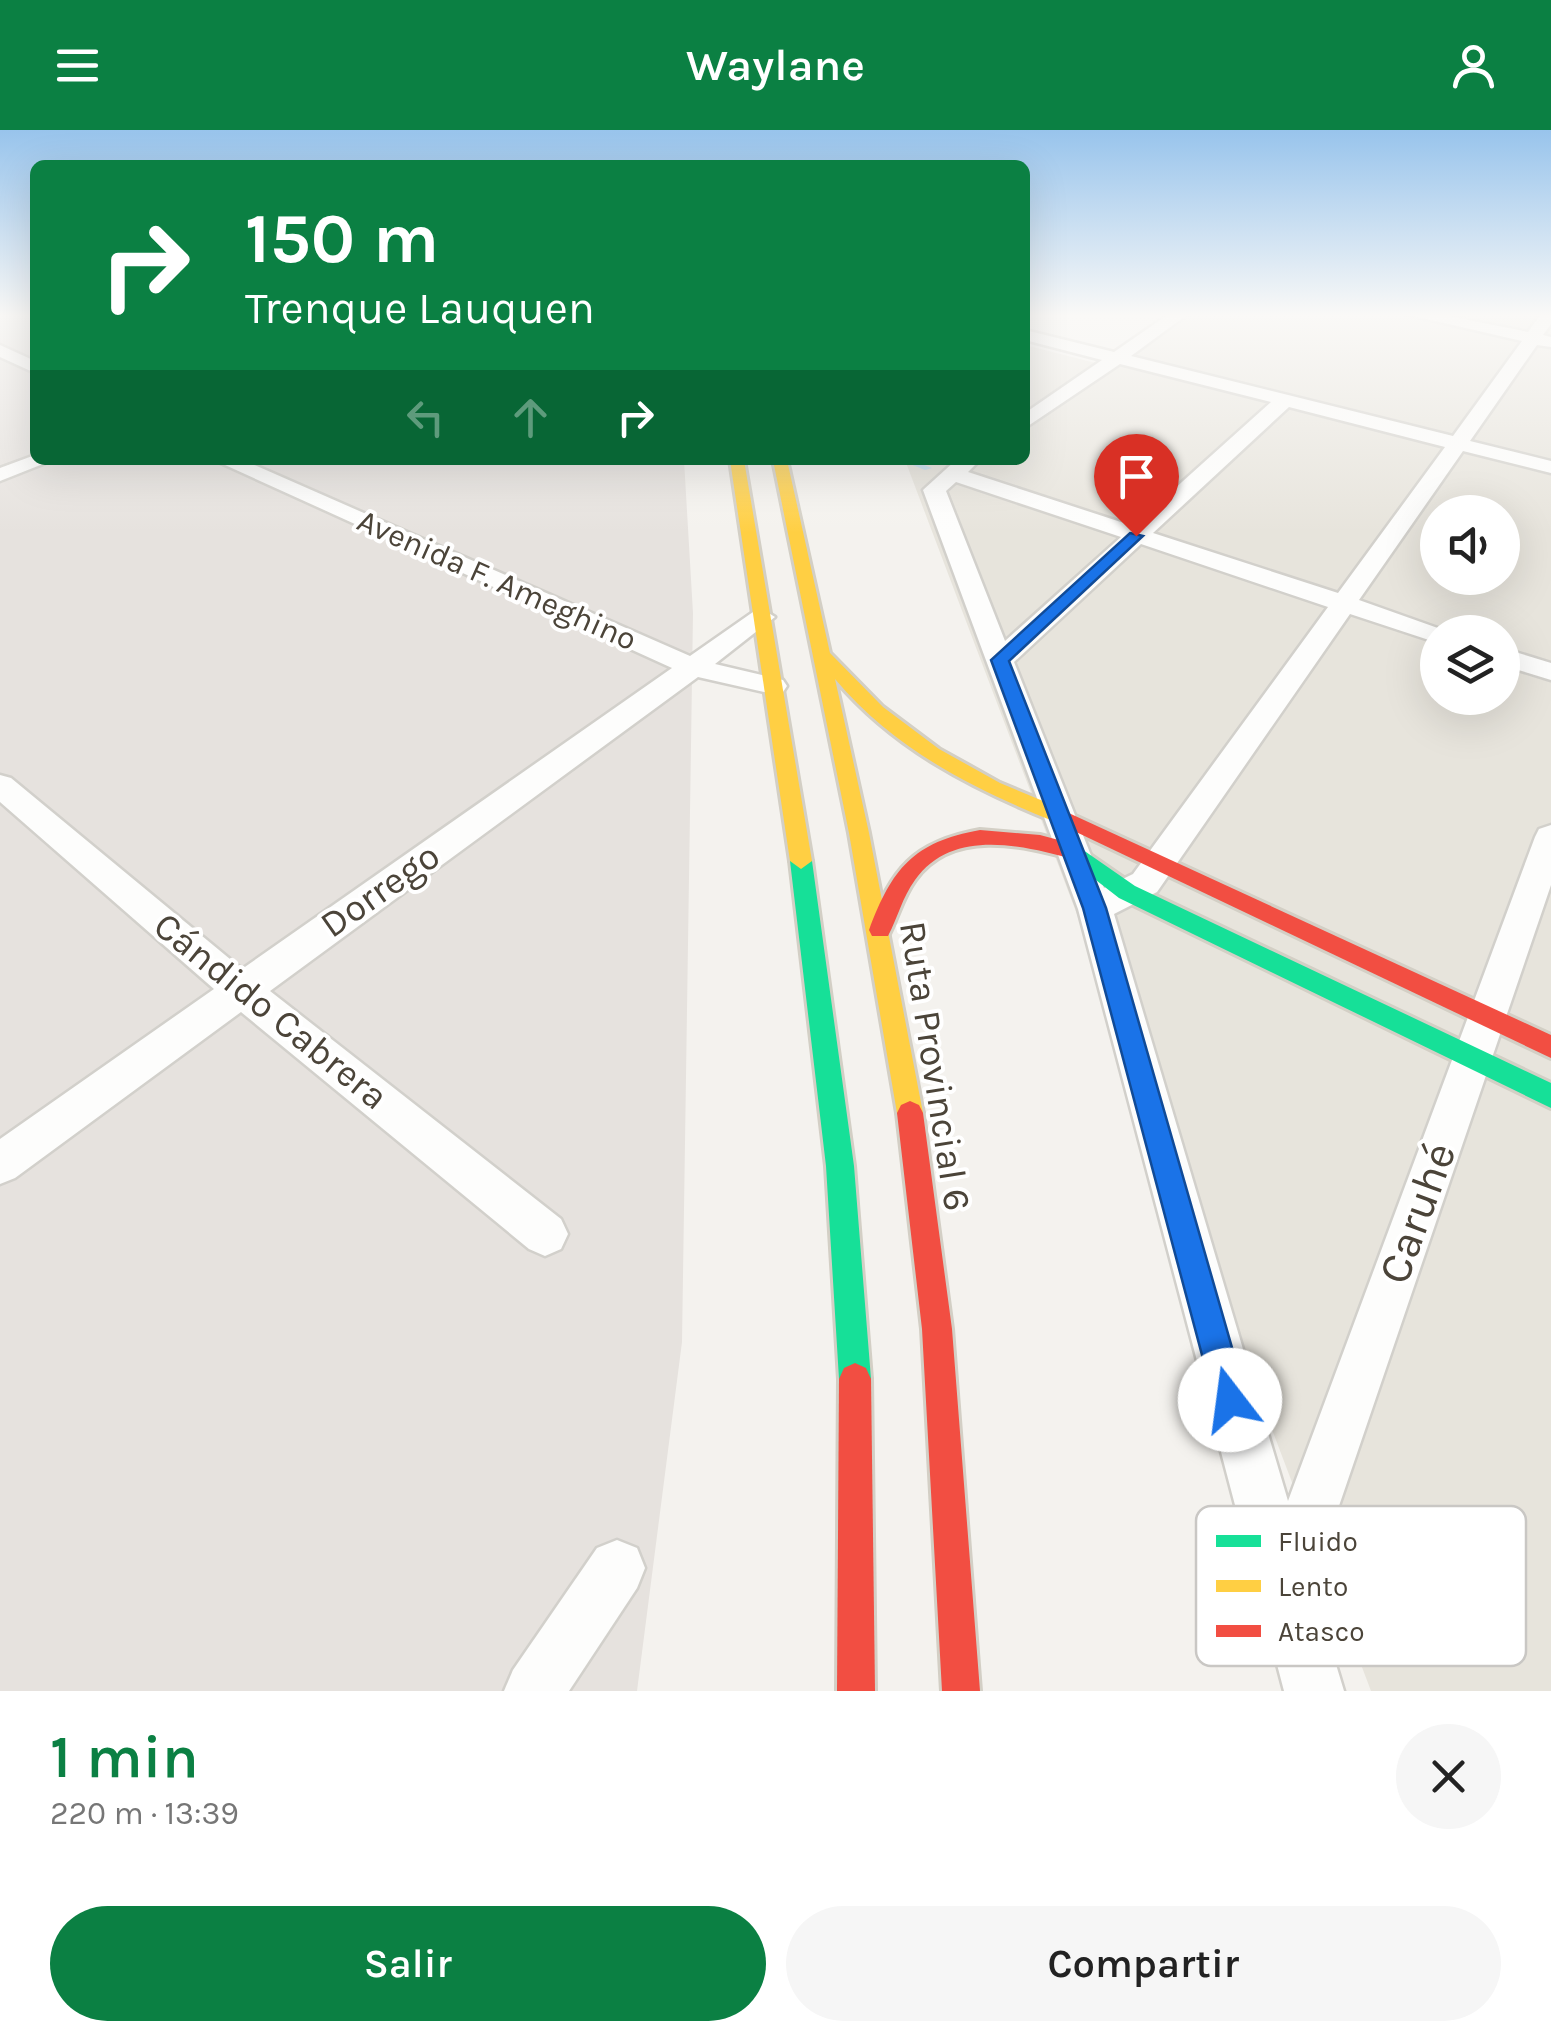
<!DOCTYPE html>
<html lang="es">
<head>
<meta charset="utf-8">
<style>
	:root { --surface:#fff; --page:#f6f6f6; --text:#222; --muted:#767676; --accent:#0b8043 }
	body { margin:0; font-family:Karla,sans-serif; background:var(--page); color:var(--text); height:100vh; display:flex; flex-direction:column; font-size:38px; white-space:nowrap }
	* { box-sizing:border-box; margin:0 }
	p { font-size:32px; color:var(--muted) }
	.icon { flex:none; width:55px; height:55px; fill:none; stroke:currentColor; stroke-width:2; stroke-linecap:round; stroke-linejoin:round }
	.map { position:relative; height:1561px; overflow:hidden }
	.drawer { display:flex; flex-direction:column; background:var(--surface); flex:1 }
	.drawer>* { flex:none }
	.hud { position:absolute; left:30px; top:30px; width:1000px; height:305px; border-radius:15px; box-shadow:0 10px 40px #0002; background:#0b8043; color:#fff; overflow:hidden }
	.controls { position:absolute; left:1420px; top:365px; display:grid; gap:20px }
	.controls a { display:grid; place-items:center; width:100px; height:100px; border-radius:50%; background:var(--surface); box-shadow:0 10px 40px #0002; font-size:50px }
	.pin { position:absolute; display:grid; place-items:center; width:85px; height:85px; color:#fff; margin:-102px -42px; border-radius:50% 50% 50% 0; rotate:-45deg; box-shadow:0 0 10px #0007 }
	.pin .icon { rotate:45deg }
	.me { position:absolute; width:110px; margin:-55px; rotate:345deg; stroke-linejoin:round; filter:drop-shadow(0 0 8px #0008) }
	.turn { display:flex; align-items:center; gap:35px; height:210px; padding:0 50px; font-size:45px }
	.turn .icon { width:130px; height:130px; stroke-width:2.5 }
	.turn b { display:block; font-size:70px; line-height:85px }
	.lanes { display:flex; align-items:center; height:95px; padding:0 50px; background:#0003; justify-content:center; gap:50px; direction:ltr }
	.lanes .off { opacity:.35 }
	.round { display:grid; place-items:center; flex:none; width:105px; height:105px; border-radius:52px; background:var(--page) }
	.head { display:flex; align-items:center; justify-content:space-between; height:170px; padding:0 50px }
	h1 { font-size:60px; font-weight:600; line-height:75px; color:var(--accent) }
	.cta { display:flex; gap:20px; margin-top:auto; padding:20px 50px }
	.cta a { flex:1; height:115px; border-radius:60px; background:var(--accent); color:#fff; font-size:40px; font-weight:600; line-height:115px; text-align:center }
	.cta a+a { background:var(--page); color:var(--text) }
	header { display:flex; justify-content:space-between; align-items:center; height:130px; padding:0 50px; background:var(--accent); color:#fff; font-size:45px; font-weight:600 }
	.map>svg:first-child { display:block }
</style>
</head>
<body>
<header><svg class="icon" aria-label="menu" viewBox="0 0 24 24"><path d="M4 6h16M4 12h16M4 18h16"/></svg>Waylane<svg class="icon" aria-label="person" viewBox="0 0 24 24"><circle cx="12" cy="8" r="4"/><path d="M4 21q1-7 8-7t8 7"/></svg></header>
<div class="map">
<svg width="1551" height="1561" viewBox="0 0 1551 1561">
	<rect width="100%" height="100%" fill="#f4f2ee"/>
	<!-- residential -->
	<path fill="#e7e4dc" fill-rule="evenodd" d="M 1184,184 L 1551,184 L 1551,1561 L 1371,1561 L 905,330 L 1025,330 L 1025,215 L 1107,236 ZM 1438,382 L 1502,382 L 1502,448 L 1438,448 ZM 1438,502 L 1502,502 L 1502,568 L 1438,568 Z"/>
	<!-- industrial -->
	<polygon fill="#e6e2de" points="0,184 35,184 35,330 684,330 693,483 682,1212 637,1561 0,1561"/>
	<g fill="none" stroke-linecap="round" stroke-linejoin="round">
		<!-- stream -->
		<polygon fill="#c0ddf1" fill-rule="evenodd" points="900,330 911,330 932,338 925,340"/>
		<!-- street casing -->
		<g stroke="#d2d0cb" stroke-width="5">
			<g id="street">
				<path d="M 1169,184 L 1188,184 L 1131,226 L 1453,306 L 1522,211 L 1405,184 L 1438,184 L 1528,202 L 1541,184 L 1551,184 L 1551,194 L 1543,205 L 1551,207 L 1551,217 L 1537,215 L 1470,311 L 1551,331 L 1551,343 L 1463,321 L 1359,470 L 1449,502 L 1438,502 L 1438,513 L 1350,484 L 1157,762 L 1114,784 L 1288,1371 L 1535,707 L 1539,699 L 1551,695 L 1551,755 L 1312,1455 L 1344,1561 L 1284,1561 L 1078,779 L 923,360 L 956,330 L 980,330 L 968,342 L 1133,396 L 1271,272 L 1120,234 L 1025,298 L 1025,283 L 1102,230 L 1025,210 L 1025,200 L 1114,222 ZM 1289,277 L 1445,317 L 1338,463 L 1153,403 ZM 956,352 L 1121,407 L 1005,511 L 946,361 ZM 1141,414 L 1328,477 L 1133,744 L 1104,758 L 1014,532 Z"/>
				<polygon points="0,215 35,231 35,243 0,227"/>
				<polygon points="35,325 35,330 53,330 0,351 0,338"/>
				<polygon points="214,330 243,330 690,526 753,482 762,479 775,487 715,534 783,550 787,556 783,562 773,564 698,547 270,861 561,1089 568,1104 561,1119 545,1126 529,1119 241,882 15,1048 0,1054 0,1009 214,859 0,672 0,645 11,648 242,839 672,538"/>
				<polygon points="1502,518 1551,533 1551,550 1502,535"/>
				<polygon points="617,1410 637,1418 645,1438 637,1458 569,1561 504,1561 513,1540 597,1418"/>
			</g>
		</g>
		<!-- fast casing -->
		<g stroke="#d3cfc5" stroke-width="6">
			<g id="fast">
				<polygon points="1073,713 1135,756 1551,953 1551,978 1119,768 1065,726 1062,721"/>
				<polygon points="801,723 812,731 854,1036 871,1249 866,1260 855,1265 844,1260 839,1249 826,1036 790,731"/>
			</g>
		</g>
		<!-- slow casing -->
		<g stroke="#d3cfc5" stroke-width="6">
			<g id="slow">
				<polygon points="730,330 744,330 812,731 801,739 790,731"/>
				<path d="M 773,330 L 787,330 L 830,523 L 883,577 L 939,619 L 1000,653 L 1067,681 L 1070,686 L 1067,691 L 1053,691 C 971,658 893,618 835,549 L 869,703 L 923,983 L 919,991 L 910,995 L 901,991 L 897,983 L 849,703 Z"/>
			</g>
		</g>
		<!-- jam casing -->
		<g stroke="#d3cfc5" stroke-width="6">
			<g id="jam">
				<polygon points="1060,679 1551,905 1551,928 1053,691 1050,686 1053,681"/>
				<path d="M 980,700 L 1040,705 L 1081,716 L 1084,721 L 1073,729 C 1021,715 952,698 915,750 C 902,768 898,787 888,806 L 872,806 L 869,800 C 892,739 913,712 980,700 Z"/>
				<polygon points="910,971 919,975 923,983 952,1199 980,1561 942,1561 922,1199 897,983 901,975"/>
				<polygon points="855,1233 866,1238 871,1249 875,1561 837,1561 839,1249 844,1238"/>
			</g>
		</g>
		<!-- street -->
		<use href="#street" fill="#fdfdfc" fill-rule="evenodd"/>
		<!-- fast -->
		<use href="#fast" fill="#16e098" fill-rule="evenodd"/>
		<!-- slow -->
		<use href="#slow" fill="#ffcf43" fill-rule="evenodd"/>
		<!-- jam -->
		<use href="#jam" fill="#f24e42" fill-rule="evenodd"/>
	</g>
	<!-- sky -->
	<linearGradient id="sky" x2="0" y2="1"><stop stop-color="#98c4ec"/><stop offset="0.46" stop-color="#faf9f7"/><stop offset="1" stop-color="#faf9f7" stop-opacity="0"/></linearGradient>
	<rect width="1551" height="403" fill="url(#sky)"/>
	<!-- route -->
	<polygon fill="#1a73e8" stroke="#114b97" stroke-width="2.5" points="1130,403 1143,406 1009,531 1106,778 1247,1270 1242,1282 1230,1287 1219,1282 1214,1270 1083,778 991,530"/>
	<g text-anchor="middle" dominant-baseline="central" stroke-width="8" stroke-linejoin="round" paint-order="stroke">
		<!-- far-street labels -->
		<g font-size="32" fill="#4b4439" stroke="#fff">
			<text transform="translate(497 450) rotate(24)">Avenida F. Ameghino</text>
		</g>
		<!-- street labels -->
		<g font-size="38" fill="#4b4439" stroke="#fff">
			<text transform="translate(380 760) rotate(-35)">Dorrego</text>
			<text transform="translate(271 881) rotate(39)">Cándido Cabrera</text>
			<text transform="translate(935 936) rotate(81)">Ruta Provincial 6</text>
		</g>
		<!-- near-street labels -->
		<g font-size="45" fill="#4b4439" stroke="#fff">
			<text transform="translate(1417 1083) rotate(-70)">Caruhé</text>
		</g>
	</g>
	<!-- legend -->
	<rect x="1196" y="1376" width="330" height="160" rx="15" fill="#fff" stroke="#c9c7c4" stroke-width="2.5"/>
	<rect x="1216" y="1405" width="45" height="12" fill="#16e098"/>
	<rect x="1216" y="1450" width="45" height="12" fill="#ffcf43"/>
	<rect x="1216" y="1495" width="45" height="12" fill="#f24e42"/>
	<g font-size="28" fill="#4b4439">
		<text x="1278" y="1421">Fluido</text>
		<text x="1278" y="1466">Lento</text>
		<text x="1278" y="1511">Atasco</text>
	</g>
</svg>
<div class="controls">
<a><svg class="icon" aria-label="sound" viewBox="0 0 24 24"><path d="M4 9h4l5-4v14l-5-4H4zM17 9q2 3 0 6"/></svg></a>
<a><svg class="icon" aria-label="layers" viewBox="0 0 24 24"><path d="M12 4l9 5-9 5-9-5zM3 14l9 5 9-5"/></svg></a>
</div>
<div class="pin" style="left:1136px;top:406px;background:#d93025"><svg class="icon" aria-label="arrive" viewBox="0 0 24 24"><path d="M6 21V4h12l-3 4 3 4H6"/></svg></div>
<svg class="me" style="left:1230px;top:1270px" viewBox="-20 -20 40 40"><circle r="19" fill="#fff"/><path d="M0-13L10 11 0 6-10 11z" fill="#1a73e8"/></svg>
<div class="hud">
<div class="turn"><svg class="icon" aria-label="right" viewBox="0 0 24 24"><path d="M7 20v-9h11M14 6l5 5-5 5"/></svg><div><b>150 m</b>Trenque Lauquen</div></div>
<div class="lanes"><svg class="icon off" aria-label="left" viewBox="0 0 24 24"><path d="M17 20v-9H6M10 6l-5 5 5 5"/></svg><svg class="icon off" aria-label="ahead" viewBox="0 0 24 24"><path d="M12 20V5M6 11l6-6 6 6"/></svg><svg class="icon" aria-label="right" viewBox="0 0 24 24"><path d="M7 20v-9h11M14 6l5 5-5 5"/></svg></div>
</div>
</div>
<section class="drawer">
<div class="head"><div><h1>1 min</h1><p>220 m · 13:39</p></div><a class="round"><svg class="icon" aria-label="close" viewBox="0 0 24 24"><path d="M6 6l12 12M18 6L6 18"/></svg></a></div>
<div class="cta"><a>Salir</a><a>Compartir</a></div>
</section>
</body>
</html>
